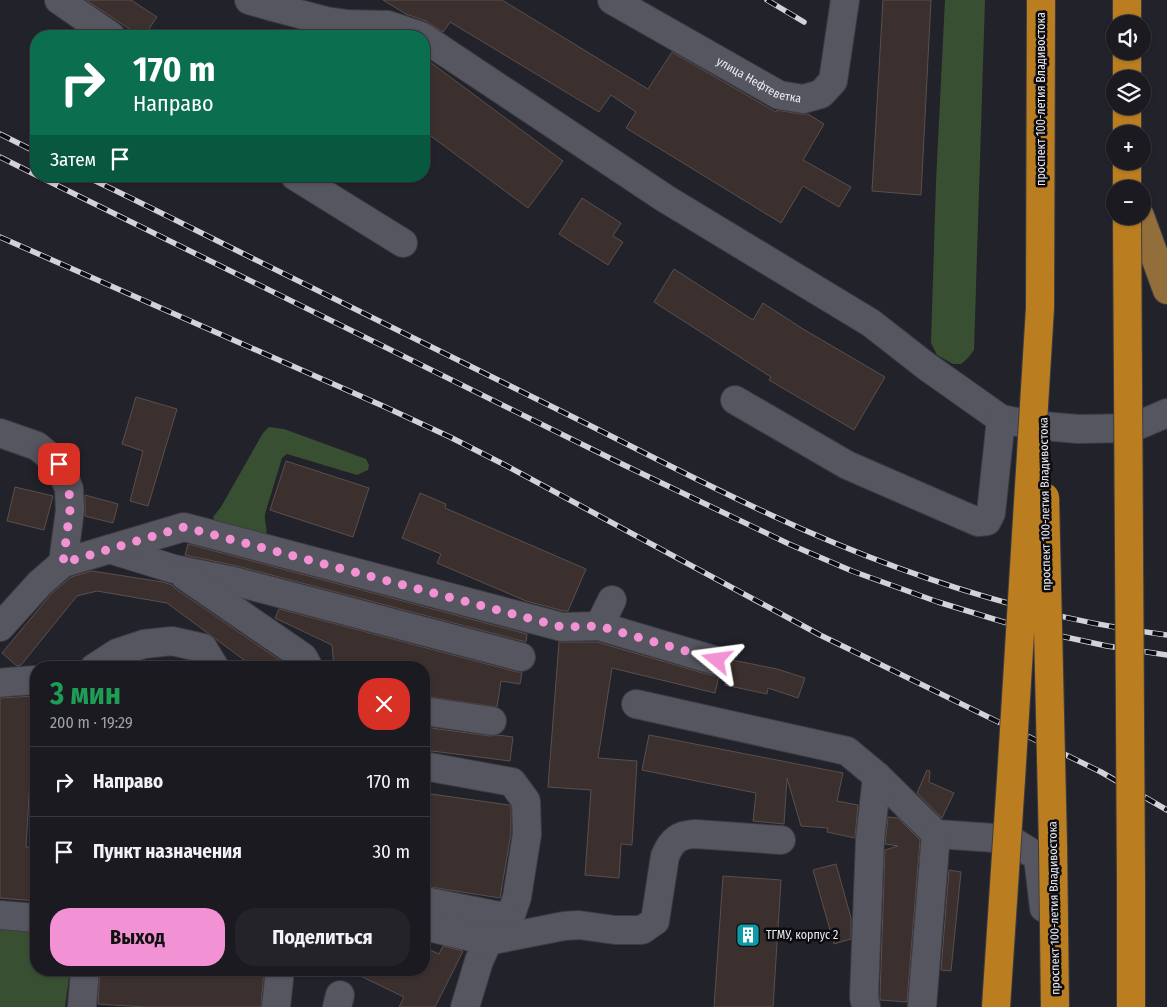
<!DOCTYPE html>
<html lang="ru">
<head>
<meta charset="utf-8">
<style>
	:root { --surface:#1a1a20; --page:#232329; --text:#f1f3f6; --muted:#9fa1a5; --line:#38383e; --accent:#f391d5 }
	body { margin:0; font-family:"Fira Sans Condensed",sans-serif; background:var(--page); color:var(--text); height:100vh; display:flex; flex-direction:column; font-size:19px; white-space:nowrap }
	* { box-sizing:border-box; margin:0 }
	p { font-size:16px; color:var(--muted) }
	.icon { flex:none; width:28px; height:28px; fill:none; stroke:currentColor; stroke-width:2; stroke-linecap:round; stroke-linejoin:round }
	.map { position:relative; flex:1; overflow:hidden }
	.details { position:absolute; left:30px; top:661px; width:400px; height:315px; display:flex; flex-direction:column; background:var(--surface); border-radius:20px; box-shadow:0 1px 4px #0004,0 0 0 1px var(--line) }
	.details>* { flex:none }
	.hud { position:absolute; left:30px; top:30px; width:400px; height:152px; border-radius:20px; box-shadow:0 1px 4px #0004,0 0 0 1px var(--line); background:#0b6e4f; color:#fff; overflow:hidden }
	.buttons { position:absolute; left:1106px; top:15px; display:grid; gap:10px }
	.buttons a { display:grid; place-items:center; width:45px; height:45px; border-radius:50%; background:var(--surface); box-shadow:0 1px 4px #0004,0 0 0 1px var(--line); font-size:25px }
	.pin { position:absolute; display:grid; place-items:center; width:42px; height:42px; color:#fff; margin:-21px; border-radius:10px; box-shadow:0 2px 8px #0006 }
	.me { position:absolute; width:55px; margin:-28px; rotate:286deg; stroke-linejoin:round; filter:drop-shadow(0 0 4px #0008) }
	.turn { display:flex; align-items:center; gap:18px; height:105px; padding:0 20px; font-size:22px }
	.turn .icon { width:65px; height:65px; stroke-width:2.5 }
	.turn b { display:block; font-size:35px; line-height:42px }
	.then { display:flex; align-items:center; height:48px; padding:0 20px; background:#0003; gap:10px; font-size:19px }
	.round { display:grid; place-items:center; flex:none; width:52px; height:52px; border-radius:20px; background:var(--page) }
	.overview { display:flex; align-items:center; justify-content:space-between; height:85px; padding:0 20px }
	h1 { font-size:30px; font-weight:700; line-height:38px; color:#1e9e55 }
	.primary-button { display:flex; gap:10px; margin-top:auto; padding:10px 20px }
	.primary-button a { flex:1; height:58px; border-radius:20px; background:var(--accent); color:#111; font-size:20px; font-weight:700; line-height:58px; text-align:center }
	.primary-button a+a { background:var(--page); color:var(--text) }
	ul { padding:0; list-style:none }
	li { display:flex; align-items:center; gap:15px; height:70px; padding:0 20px; border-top:1px solid var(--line) }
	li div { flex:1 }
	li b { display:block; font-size:19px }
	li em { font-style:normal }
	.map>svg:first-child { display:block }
</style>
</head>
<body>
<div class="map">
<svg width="1167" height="1007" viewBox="0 0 1167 1007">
	<rect width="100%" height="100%" fill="#22222b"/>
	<!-- green -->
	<g fill="#394f32">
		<polygon points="945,0 985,0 974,350 968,358 961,364 953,364 937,355 931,343 936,182"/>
		<path d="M 269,427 L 284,429 L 366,459 L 369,465 L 368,470 L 357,475 L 287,454 L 282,458 L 265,514 C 264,522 268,528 266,536 L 215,522 L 213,517 L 221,507 L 263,433 Z"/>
		<polygon points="0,927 36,929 36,970 70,970 65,1007 0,1007"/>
	</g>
	<!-- building -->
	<g fill="#3b302d" stroke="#5a4f4b">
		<polygon points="86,0 131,0 157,17 144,36 140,36"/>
		<polygon points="383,0 502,0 648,89 672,52 776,112 777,110 800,114 808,114 824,124 803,160 851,187 839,207 803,186 781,223 626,128 636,112 611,95 599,112 450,22 443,32 426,21 406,14"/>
		<polygon points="883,0 931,0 921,195 872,191"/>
		<polygon points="424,57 426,58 426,59 563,161 528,208 424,131"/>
		<polygon points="582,198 621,223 613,236 623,242 608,265 559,234"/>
		<polygon points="674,269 753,320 763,303 803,329 885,377 854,430 769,380 771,377 654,302"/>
		<polygon points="136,397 177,409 148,506 130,501 143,451 122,444"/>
		<polygon points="286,461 369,488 353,537 270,510"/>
		<polygon points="15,487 53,496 44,530 7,521"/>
		<polygon points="420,493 446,504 445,508 586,569 568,611 564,611 526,601 437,563 441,554 402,538"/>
		<polygon points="85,495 118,504 113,523 85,516"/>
		<polygon points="188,544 527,634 526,642 237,566 185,555"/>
		<polygon points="92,571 163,582 172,585 176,589 291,668 255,668 167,603 97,591 77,596 21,665 17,666 2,653 52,593 71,577"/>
		<polygon points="279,609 517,672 522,672 520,684 501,681 497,707 424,696 424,668 334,668 332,645 275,618"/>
		<polygon points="559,642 597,642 713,676 719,676 715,693 612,668 598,758 637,761 632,845 621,844 619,878 585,875 591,790 548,787"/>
		<polygon points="732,660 777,669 805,678 798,698 768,688 767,694 725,685 727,674 726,673 732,666"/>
		<polygon points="36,696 36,761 35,781 30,780 26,847 36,848 36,901 0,898 0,698"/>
		<polygon points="424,727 490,736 498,735 513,737 510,761 424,750"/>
		<polygon points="649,735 843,773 837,801 858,805 855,838 827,832 828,828 801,826 787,778 784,824 753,821 756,793 642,770"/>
		<polygon points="927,770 930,771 929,782 954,793 942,818 917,793"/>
		<polygon points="424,793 509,805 511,806 511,833 500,898 424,886"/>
		<polygon points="888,817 898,818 920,840 907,1002 880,1000 880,996 885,850 898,846 885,844"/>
		<polygon points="836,864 851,918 851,939 834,944 813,870"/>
		<polygon points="949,870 961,872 951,971 941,970"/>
		<polygon points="723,876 781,880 773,1007 714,1007"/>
		<polygon points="443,946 463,951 435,1007 399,1007 404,997 348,970 424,970 424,947 439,954"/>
		<polygon points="100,970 264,970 261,1007 144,1007 98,1004"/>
	</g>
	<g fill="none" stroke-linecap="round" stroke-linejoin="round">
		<!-- minor casing -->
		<g stroke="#3d3c44" stroke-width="30">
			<g id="minor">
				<polyline points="59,0 111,36"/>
				<polyline points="249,0 273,7 326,21 347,24 388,25 421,36"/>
				<path id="s1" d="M 612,0 L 779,95 L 803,99 L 821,94 L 833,81 L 845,0"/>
				<polyline points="424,38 666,199 871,323 926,366 1001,419 1032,425 1078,429 1132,428 1167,413"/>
				<polyline points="295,176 403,243"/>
				<polyline points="735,400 847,465 978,522 987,521 991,513 1001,419"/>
				<polyline points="0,433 37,446 59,464 69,489 70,510 63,563"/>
				<polyline points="109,549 174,569 233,581 521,657"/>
				<polyline points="185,576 303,657 309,668"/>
				<polyline points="599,626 717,661"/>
				<polyline points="0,627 40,583 63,563 184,527 562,627 599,626 612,600"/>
				<polyline points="94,668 117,653 144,644 172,641 203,648 215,668"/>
				<polyline points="0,683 7,682 36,680"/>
				<polyline points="636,704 847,751 877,776 936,834 1009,839 1038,857 1044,908"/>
				<polyline points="424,711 492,721"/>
				<polyline points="424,766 512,782 526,801 527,834 517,897 510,918 488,941 479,961 465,1007"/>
				<polyline points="424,901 510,918"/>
				<polyline points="0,915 36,918"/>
				<path d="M 424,926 L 488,941 L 564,926 L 579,925 L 615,930 L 642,930 L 655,921 L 665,856 C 672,840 678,835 695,834 L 781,840"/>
				<polyline points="82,1007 85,970"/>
				<polyline points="276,1007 280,970"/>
				<polyline points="337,1007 340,995"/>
				<polyline points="866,1007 864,997 870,840 877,776"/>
				<polyline points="922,1007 936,834"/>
			</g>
		</g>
		<!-- major casing -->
		<g stroke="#3d3c44" stroke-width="30">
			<polyline id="major" points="1140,216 1167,290"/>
		</g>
		<!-- highway casing -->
		<g stroke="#3d3c44" stroke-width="30">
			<g id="highway">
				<polyline points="1127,0 1127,24"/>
				<polyline points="1127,51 1127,79"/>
				<polyline points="1127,106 1127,134"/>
				<polyline points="1127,161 1127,189"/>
				<polyline points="1040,308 1041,0"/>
				<polyline points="1131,1007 1131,885"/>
			</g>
		</g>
		<!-- minor -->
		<use href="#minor" stroke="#565660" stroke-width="28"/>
		<!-- major -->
		<use href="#major" stroke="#926e3a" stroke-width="28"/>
		<!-- highway -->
		<use href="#highway" stroke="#ba7e21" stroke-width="28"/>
		<!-- rail casing -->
		<g stroke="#d2d2d8" stroke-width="5.5">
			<g id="rail">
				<polyline points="767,0 804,22"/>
				<polyline points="0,134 36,152"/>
				<polyline points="0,157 36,175"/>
				<polyline points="38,176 624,465 789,544 852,571 938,602 1023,628 1107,646 1167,655"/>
				<path d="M 85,176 C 140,202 195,230 250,257 C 362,312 473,368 585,423 C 647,454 708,486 771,515 C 896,573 1030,618 1167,635"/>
				<polyline points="0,237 383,406 450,437 505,465 820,635 1101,772 1167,810"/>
			</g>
		</g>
		<!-- rail -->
		<use href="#rail" stroke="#0c0c10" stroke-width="4" stroke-dasharray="11" stroke-linecap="butt"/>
		<!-- highway-bridge casing -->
		<g stroke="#3d3c44" stroke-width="30" stroke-linecap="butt">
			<g id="highway-bridge">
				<polyline points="1127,216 1131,885"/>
				<polyline points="1045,497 1053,845 1055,1007"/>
				<polyline points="996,1007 1011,779 1040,308"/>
			</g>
		</g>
		<!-- highway-bridge -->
		<use href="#highway-bridge" stroke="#ba7e21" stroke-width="28"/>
	</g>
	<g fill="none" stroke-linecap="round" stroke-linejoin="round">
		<!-- route -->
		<polyline stroke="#f391d5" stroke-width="9" stroke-dasharray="0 16.2" points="59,464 69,489 70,510 63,563 184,527 562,627 599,626 717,660"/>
	</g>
	<!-- icons -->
	<defs>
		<g id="building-square" transform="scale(1.25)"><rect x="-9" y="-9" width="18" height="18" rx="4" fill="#0f9aa8" stroke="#0c0c10"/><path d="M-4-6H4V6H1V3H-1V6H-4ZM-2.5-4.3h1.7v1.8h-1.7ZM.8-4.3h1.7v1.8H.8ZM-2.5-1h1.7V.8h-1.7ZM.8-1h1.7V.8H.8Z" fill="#fff"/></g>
	</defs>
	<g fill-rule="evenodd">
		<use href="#building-square" x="748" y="935"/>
	</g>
	<g text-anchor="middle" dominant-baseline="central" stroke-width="5" stroke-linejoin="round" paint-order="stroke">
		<!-- street labels -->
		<g font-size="12" fill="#ebebf1" stroke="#0c0c10">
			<text stroke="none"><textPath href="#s1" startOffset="168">улица Нефтеветка</textPath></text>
			<text transform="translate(1041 99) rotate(-90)">проспект 100-летия Владивостока</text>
			<text transform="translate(1045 504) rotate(-91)">проспект 100-летия Владивостока</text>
			<text transform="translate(1054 908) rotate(-91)">проспект 100-летия Владивостока</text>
		</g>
		<!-- poi labels -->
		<g font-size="12" fill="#ebebf1" stroke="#0c0c10" text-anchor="start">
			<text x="766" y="935">ТГМУ, корпус 2</text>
		</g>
	</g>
</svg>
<div class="buttons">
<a><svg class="icon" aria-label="sound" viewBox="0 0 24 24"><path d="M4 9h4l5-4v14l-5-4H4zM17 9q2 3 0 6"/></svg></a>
<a><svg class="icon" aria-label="layers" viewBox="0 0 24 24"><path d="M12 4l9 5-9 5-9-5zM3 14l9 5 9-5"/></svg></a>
<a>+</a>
<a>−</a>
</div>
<div class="pin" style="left:59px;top:464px;background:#d93025"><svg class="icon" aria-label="arrive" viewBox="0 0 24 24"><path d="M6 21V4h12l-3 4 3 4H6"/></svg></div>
<svg class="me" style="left:717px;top:660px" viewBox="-20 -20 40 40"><path d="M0-17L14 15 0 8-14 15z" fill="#f391d5" stroke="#fff" stroke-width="4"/></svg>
<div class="hud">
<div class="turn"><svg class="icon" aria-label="right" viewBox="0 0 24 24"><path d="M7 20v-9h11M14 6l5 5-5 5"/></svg><div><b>170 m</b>Направо</div></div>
<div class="then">Затем<svg class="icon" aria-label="arrive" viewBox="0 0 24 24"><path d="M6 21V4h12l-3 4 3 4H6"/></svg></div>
</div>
<section class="details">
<div class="overview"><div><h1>3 мин</h1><p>200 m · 19:29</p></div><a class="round" style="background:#d93025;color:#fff"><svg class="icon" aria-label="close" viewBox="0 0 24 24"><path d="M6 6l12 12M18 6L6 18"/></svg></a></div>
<ul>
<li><svg class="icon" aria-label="right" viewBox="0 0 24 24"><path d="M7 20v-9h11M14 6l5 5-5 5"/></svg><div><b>Направо</b></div><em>170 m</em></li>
<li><svg class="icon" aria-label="arrive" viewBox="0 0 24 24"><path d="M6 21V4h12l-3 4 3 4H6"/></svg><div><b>Пункт назначения</b></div><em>30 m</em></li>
</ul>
<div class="primary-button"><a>Выход</a><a>Поделиться</a></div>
</section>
</div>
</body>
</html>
